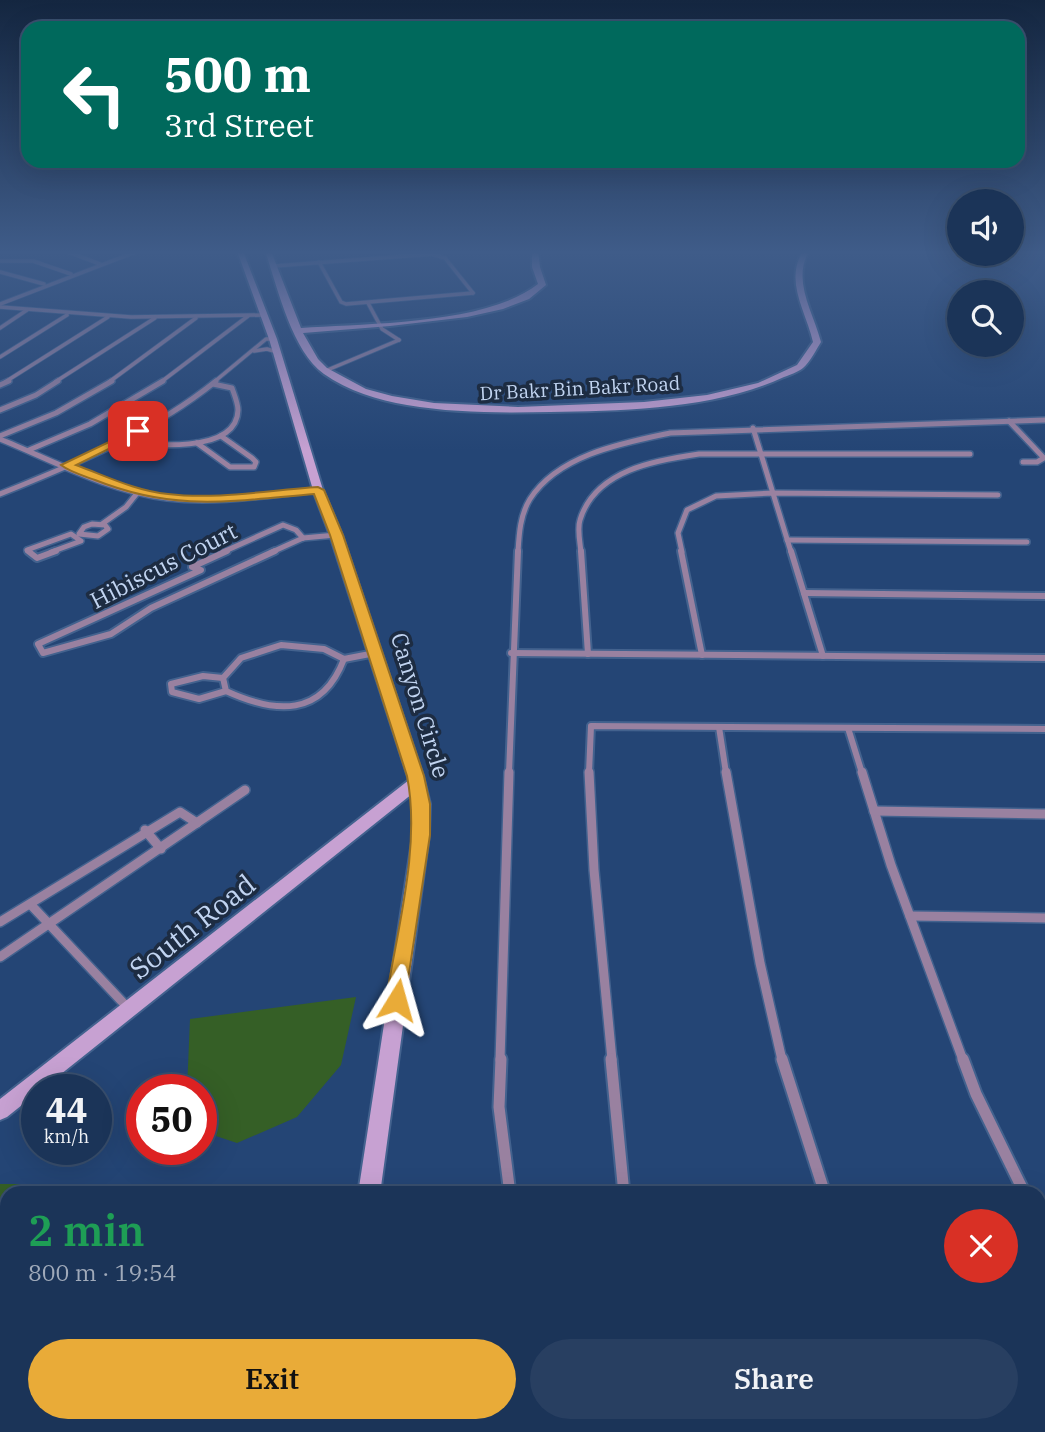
<!DOCTYPE html>
<html lang="en">
<head>
<meta charset="utf-8">
<style>
	:root { --surface:#1b3458; --page:#283f61; --text:#f1f3f6; --muted:#a0aaba; --line:#394f6e; --accent:#e9ab38 }
	body { margin:0; font-family:"IBM Plex Serif",serif; background:var(--page); color:var(--text); height:100vh; display:flex; flex-direction:column; font-size:26px; white-space:nowrap }
	* { box-sizing:border-box; margin:0 }
	p { font-size:23px; color:var(--muted) }
	.icon { flex:none; width:38px; height:38px; fill:none; stroke:currentColor; stroke-width:2; stroke-linecap:round; stroke-linejoin:round }
	.map { position:relative; flex:1; overflow:hidden }
	.sheet { position:absolute; left:0px; top:1186px; width:1046px; height:247px; display:flex; flex-direction:column; background:var(--surface); border-radius:21px 21px 0 0; box-shadow:0 7px 28px #0002,0 0 0 2px var(--line) }
	.sheet>* { flex:none }
	.hud { position:absolute; left:21px; top:21px; width:1004px; height:147px; border-radius:21px; box-shadow:0 7px 28px #0002,0 0 0 2px var(--line); background:#00695c; color:#fff; overflow:hidden }
	.tools { position:absolute; left:947px; top:189px; display:grid; gap:14px }
	.tools a { display:grid; place-items:center; width:77px; height:77px; border-radius:50%; background:var(--surface); box-shadow:0 7px 28px #0002,0 0 0 2px var(--line); font-size:35px }
	.speed { position:absolute; left:21px; top:1074px; display:flex; gap:14px; font-size:35px; font-weight:700; text-align:center }
	.speed>* { display:grid; place-content:center; width:91px; height:91px; border-radius:50%; background:var(--surface); box-shadow:0 7px 28px #0002,0 0 0 2px var(--line); line-height:1 }
	.speed small { font-size:18px; font-weight:400 }
	.speed .limit { border:10px solid #d22; background:#fff; color:#111 }
	.pin { position:absolute; display:grid; place-items:center; width:60px; height:60px; color:#fff; margin:-30px; border-radius:14px; box-shadow:0 4px 10px #0006 }
	.me { position:absolute; width:77px; margin:-38px; rotate:8deg; stroke-linejoin:round; filter:drop-shadow(0 0 5px #0008) }
	.turn { display:flex; align-items:center; gap:24px; height:147px; padding:0 28px; font-size:32px }
	.turn .icon { width:91px; height:91px; stroke-width:2.5 }
	.turn b { display:block; font-size:49px; line-height:60px }
	.round { display:grid; place-items:center; flex:none; width:74px; height:74px; border-radius:37px; background:var(--page) }
	.headline { display:flex; align-items:center; justify-content:space-between; height:119px; padding:0 28px }
	h1 { font-size:42px; font-weight:600; line-height:52px; color:#1e9e55 }
	.primary-button { display:flex; gap:14px; margin-top:auto; padding:14px 28px }
	.primary-button a { flex:1; height:80px; border-radius:42px; background:var(--accent); color:#111; font-size:28px; font-weight:600; line-height:80px; text-align:center }
	.primary-button a+a { background:var(--page); color:var(--text) }
	.map>svg:first-child { display:block }
</style>
</head>
<body>
<div class="map">
<svg width="1045" height="1432" viewBox="0 0 1045 1432">
	<rect width="100%" height="100%" fill="#244575"/>
	<!-- green -->
	<g fill="#355f26">
		<polygon points="356,997 341,1065 297,1117 237,1143 201,1131 201,1090 187,1090 190,1019"/>
		<polygon points="0,1184 262,1184 260,1194 7,1194 7,1426 111,1426 104,1432 0,1432"/>
	</g>
	<g fill="none" stroke-linecap="round" stroke-linejoin="round">
		<!-- street-far4 casing -->
		<g stroke="#43628e" stroke-width="5">
			<g id="street-far4">
				<polyline points="66,251 100,264"/>
				<polyline points="0,261 33,261 71,274"/>
				<polyline points="319,262 341,302 346,304 473,293"/>
				<polyline points="274,266 432,254 445,258 473,293"/>
				<polyline points="0,272 44,284"/>
				<polyline points="368,303 382,329 399,340"/>
				<polyline points="0,304 138,251"/>
				<polyline points="0,307 131,317 263,315"/>
				<polyline points="0,328 27,310"/>
				<polyline points="254,351 267,349 277,352"/>
				<polyline points="0,357 67,315"/>
				<polyline points="325,371 399,340"/>
				<polyline points="5,382 108,317"/>
				<polyline points="55,382 155,318"/>
				<polyline points="109,382 196,318"/>
				<polyline points="161,382 248,316"/>
				<polyline points="214,382 266,339 273,339"/>
			</g>
		</g>
		<!-- street-far3 casing -->
		<g stroke="#43628e" stroke-width="8">
			<g id="street-far3">
				<polyline points="0,385 9,381"/>
				<polyline points="0,410 36,395 58,381"/>
				<polyline points="1009,421 1044,458 1037,462 1023,462"/>
				<polyline points="753,428 791,552"/>
				<polyline points="0,436 56,413 112,381"/>
				<path d="M 0,439 C 54,461 108,491 167,498 C 217,504 268,495 318,490"/>
				<path d="M 120,441 C 148,445 237,455 238,410 C 238,403 234,394 232,388 L 213,384"/>
				<polyline points="197,443 230,467 254,467 256,462 252,458 221,436"/>
				<polyline points="29,450 90,424 163,381"/>
				<path d="M 0,494 C 75,464 153,432 216,381"/>
				<polygon points="92,524 105,525 108,529 98,536 79,534 84,527"/>
				<polyline points="102,524 126,507 138,492"/>
				<polyline points="303,538 336,535"/>
				<polyline points="787,540 1027,542"/>
				<polyline points="30,552 27,550 71,534 81,541 51,552"/>
				<polyline points="223,552 283,525 296,530 303,538"/>
				<polyline points="272,552 303,538"/>
				<path d="M 518,552 C 519,535 520,515 530,499 C 558,455 622,443 670,433 L 1045,420"/>
				<path d="M 581,552 C 580,542 577,529 580,520 C 595,470 656,460 699,454 L 970,454"/>
				<polyline points="682,552 678,533 687,510 716,496 773,493 998,495"/>
			</g>
		</g>
		<!-- street-far2 casing -->
		<g stroke="#43628e" stroke-width="10">
			<g id="street-far2">
				<polyline points="28,551 37,558 56,551"/>
				<polyline points="227,551 192,567 201,570 38,644 43,653 111,634 151,608 275,551"/>
				<polyline points="581,551 588,654"/>
				<polyline points="681,551 702,655"/>
				<polyline points="791,551 823,656"/>
				<polyline points="804,593 1045,596"/>
				<path d="M 281,645 L 324,649 L 344,659 C 322,717 276,714 226,691 L 223,678 L 241,658 Z"/>
				<polyline points="511,653 1045,658"/>
				<polyline points="344,659 375,653"/>
				<polyline points="223,678 203,676 171,684 172,692 199,699 226,691"/>
				<polyline points="719,727 726,773"/>
				<polyline points="848,728 862,773"/>
				<polyline points="509,773 518,551"/>
				<polyline points="589,773 591,726 1045,729"/>
			</g>
		</g>
		<!-- street-far1 casing -->
		<g stroke="#43628e" stroke-width="12">
			<g id="street-far1">
				<polyline points="589,772 594,870 612,1060"/>
				<polyline points="726,772 760,963 782,1060"/>
				<polyline points="862,772 891,865 963,1060"/>
				<polyline points="874,811 1045,814"/>
				<polyline points="145,830 161,849"/>
				<polyline points="32,906 129,1009"/>
				<polyline points="910,916 1045,918"/>
				<polyline points="0,922 180,812 197,823"/>
				<polyline points="0,957 245,790"/>
				<polyline points="500,1060 509,772"/>
			</g>
		</g>
		<!-- street casing -->
		<g stroke="#43628e" stroke-width="15">
			<g id="street">
				<polyline points="501,1059 499,1107 510,1194"/>
				<polyline points="611,1059 624,1194"/>
				<polyline points="782,1059 825,1194"/>
				<polyline points="963,1059 976,1094 1025,1194"/>
				<polyline points="1040,1218 1045,1216"/>
				<polyline points="1040,1249 1045,1248"/>
				<polyline points="497,1426 505,1432"/>
				<polyline points="565,1426 567,1432"/>
				<polyline points="711,1426 713,1432"/>
				<polyline points="952,1426 955,1432"/>
				<polyline points="406,1432 412,1426"/>
				<polyline points="440,1432 460,1426"/>
			</g>
		</g>
		<!-- secondary casing -->
		<g stroke="#43628e" stroke-width="4">
			<g id="secondary">
				<polygon points="237,251 243,251 277,339 323,490 342,535 423,776 430,804 429,835 380,1194 358,1194 413,835 414,804 412,794 41,1090 37,1090 37,1093 7,1117 0,1120 0,1099 409,780 330,535 313,490 269,339"/>
				<path d="M 265,251 L 271,251 L 301,328 C 366,323 486,325 538,284 L 532,267 L 532,251 L 538,251 L 540,267 L 546,285 L 529,299 L 503,309 L 467,317 L 390,326 L 303,333 L 318,359 L 327,368 L 366,389 L 392,396 L 434,403 L 518,407 L 644,402 L 707,395 L 758,383 L 797,365 L 813,342 C 806,311 784,281 803,251 L 809,251 C 792,281 813,311 821,342 C 816,350 810,362 803,368 C 798,372 790,375 784,377 C 716,409 624,411 550,412 C 502,413 454,413 407,405 C 378,400 348,391 324,374 C 291,350 278,288 265,251 Z"/>
				<polygon points="312,1426 337,1426 337,1432 311,1432"/>
			</g>
		</g>
		<!-- street-far4 -->
		<use href="#street-far4" stroke="#9981a0" stroke-width="3.5"/>
		<!-- street-far3 -->
		<use href="#street-far3" stroke="#9981a0" stroke-width="5"/>
		<!-- street-far2 -->
		<use href="#street-far2" stroke="#9981a0" stroke-width="6"/>
		<!-- street-far1 -->
		<use href="#street-far1" stroke="#9981a0" stroke-width="9"/>
		<!-- street -->
		<use href="#street" stroke="#9981a0" stroke-width="11"/>
		<!-- secondary -->
		<use href="#secondary" fill="#c7a1d2" fill-rule="evenodd"/>
	</g>
	<!-- sky -->
	<linearGradient id="sky" x2="0" y2="1"><stop stop-color="#142640"/><stop offset="0.56" stop-color="#3f5c89"/><stop offset="1" stop-color="#3f5c89" stop-opacity="0"/></linearGradient>
	<rect width="1045" height="451" fill="url(#sky)"/>
	<!-- route -->
	<path fill="#e9ab38" stroke="#976f24" stroke-width="2" d="M 138,428 L 141,429 L 141,433 L 76,465 C 106,476 136,491 168,494 C 217,500 269,490 318,487 L 324,490 L 343,535 L 424,776 L 430,804 L 430,835 L 404,1006 L 389,1006 L 386,1000 C 397,930 421,846 407,776 L 330,535 L 314,494 C 231,501 175,512 95,480 C 84,476 70,472 61,465 Z"/>
	<g text-anchor="middle" dominant-baseline="central" stroke-width="7" stroke-linejoin="round" paint-order="stroke">
		<!-- far-street labels -->
		<g font-size="19" fill="#c1d4f1" stroke="#1d2c42">
			<text transform="translate(580 388) rotate(-3)">Dr Bakr Bin Bakr Road</text>
		</g>
		<!-- street labels -->
		<g font-size="23" fill="#c1d4f1" stroke="#1d2c42">
			<text transform="translate(163 565) rotate(-27)">Hibiscus Court</text>
			<text transform="translate(421 705) rotate(73)">Canyon Circle</text>
		</g>
		<!-- near-street labels -->
		<g font-size="28" fill="#c1d4f1" stroke="#1d2c42">
			<text transform="translate(192 926) rotate(-38)">South Road</text>
		</g>
	</g>
</svg>
<div class="tools">
<a><svg class="icon" aria-label="sound" viewBox="0 0 24 24"><path d="M4 9h4l5-4v14l-5-4H4zM17 9q2 3 0 6"/></svg></a>
<a><svg class="icon" aria-label="search" viewBox="0 0 24 24"><circle cx="10" cy="10" r="6"/><path d="M15 15l6 6"/></svg></a>
</div>
<div class="speed"><div>44<small>km/h</small></div><div class="limit">50</div></div>
<div class="pin" style="left:138px;top:431px;background:#d93025"><svg class="icon" aria-label="arrive" viewBox="0 0 24 24"><path d="M6 21V4h12l-3 4 3 4H6"/></svg></div>
<svg class="me" style="left:397px;top:1000px" viewBox="-20 -20 40 40"><path d="M0-17L14 15 0 8-14 15z" fill="#e9ab38" stroke="#fff" stroke-width="4"/></svg>
<div class="hud">
<div class="turn"><svg class="icon" aria-label="left" viewBox="0 0 24 24"><path d="M17 20v-9H6M10 6l-5 5 5 5"/></svg><div><b>500 m</b>3rd Street</div></div>
</div>
<section class="sheet">
<div class="headline"><div><h1>2 min</h1><p>800 m · 19:54</p></div><a class="round" style="background:#d93025;color:#fff"><svg class="icon" aria-label="close" viewBox="0 0 24 24"><path d="M6 6l12 12M18 6L6 18"/></svg></a></div>
<div class="primary-button"><a>Exit</a><a>Share</a></div>
</section>
</div>
</body>
</html>
